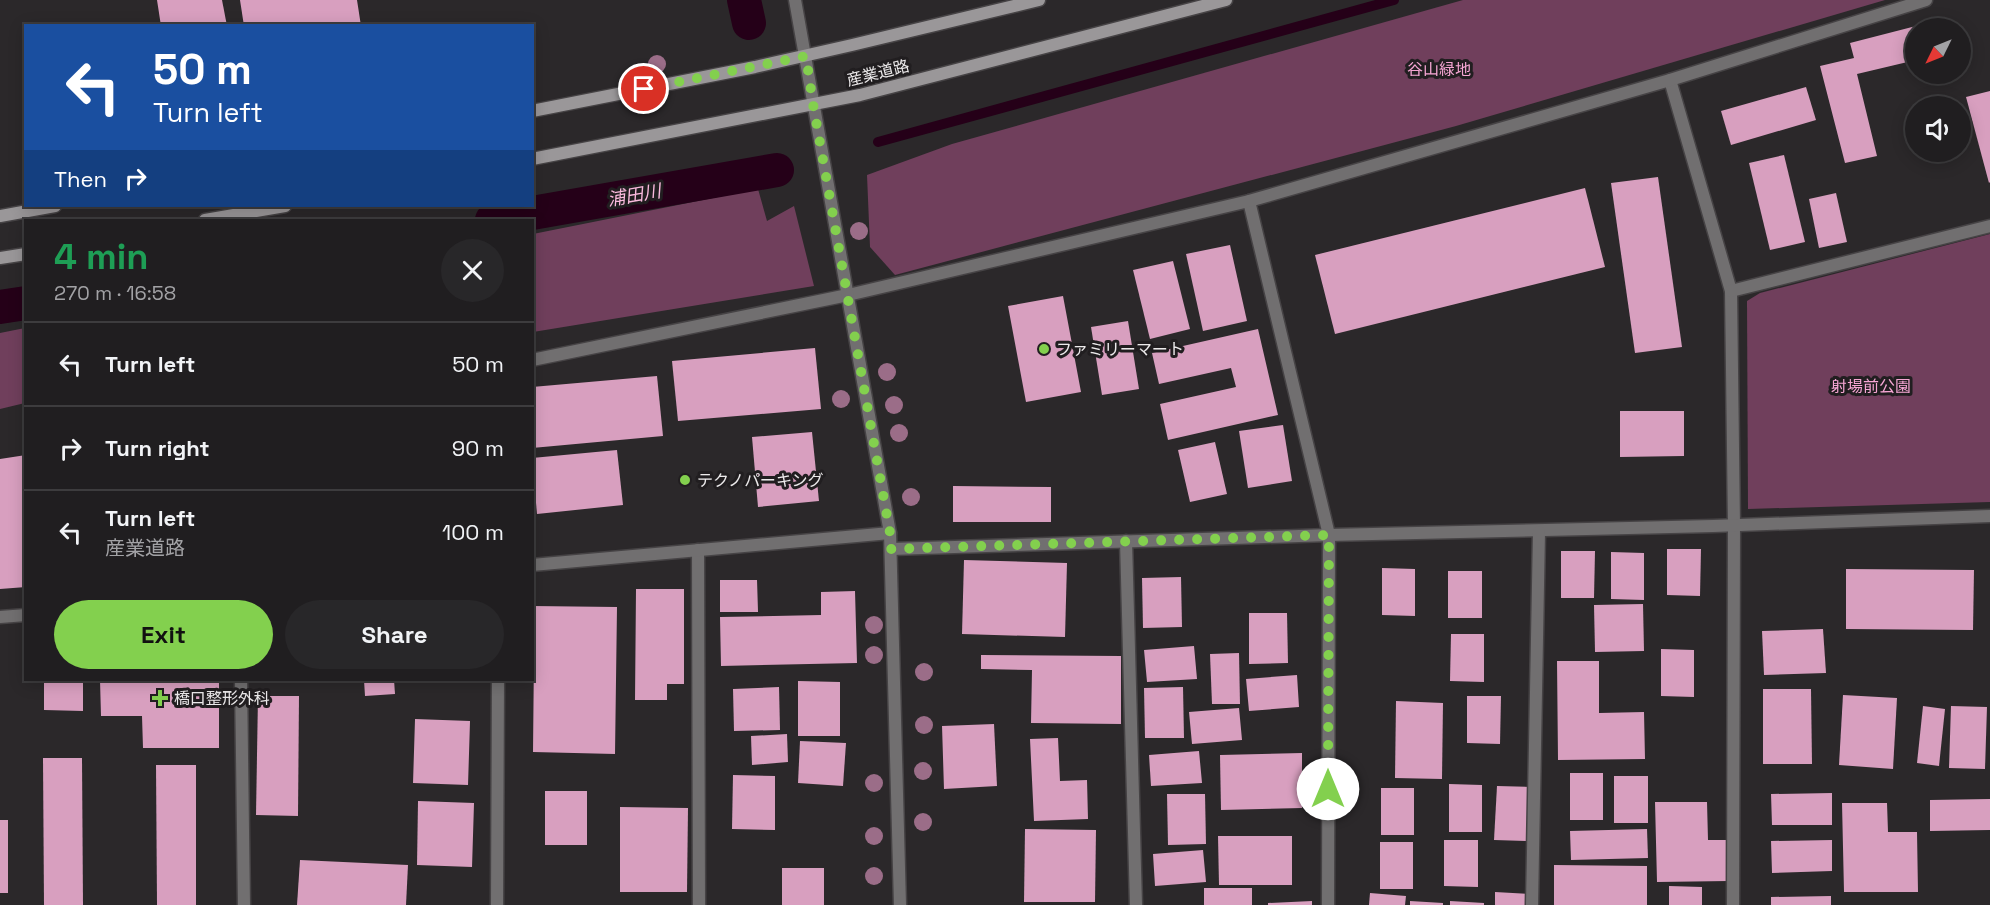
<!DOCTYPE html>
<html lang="en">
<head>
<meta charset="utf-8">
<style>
	:root { --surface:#201e20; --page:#282729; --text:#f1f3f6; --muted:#a2a2a5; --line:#3d3c3e; --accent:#83d04e }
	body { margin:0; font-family:"Space Grotesk","Noto Sans JP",sans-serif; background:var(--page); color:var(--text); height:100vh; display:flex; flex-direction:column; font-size:22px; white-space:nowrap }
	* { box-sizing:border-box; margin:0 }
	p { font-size:20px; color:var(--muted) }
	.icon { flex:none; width:33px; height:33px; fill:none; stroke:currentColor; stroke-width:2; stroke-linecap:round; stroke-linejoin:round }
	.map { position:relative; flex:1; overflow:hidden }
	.side { position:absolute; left:24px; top:219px; width:510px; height:462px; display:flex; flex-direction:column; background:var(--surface); border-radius:0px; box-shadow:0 3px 15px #0003,0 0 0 2px var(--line) }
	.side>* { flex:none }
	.top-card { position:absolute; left:24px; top:24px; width:510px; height:183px; border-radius:0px; box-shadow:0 3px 15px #0003,0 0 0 2px var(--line); background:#1a4fa0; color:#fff; overflow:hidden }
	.needle { width:39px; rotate:227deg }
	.buttons { position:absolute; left:1905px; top:18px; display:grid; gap:12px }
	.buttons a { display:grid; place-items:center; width:66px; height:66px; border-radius:50%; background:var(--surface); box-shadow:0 3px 15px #0003,0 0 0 2px var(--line); font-size:30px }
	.pin { position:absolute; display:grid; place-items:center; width:51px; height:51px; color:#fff; margin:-26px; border:3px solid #fff; border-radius:50%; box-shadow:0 2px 6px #0007 }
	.me { position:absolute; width:66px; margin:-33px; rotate:0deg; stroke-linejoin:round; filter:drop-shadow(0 0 4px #0008) }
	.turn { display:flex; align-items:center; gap:21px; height:126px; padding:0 30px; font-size:27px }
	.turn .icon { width:78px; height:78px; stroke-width:2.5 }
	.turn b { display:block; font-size:42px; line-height:51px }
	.then { display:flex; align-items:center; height:57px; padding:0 30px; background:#0003; gap:12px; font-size:22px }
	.round { display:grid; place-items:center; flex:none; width:63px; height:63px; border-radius:32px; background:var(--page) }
	.head { display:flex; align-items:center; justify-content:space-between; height:102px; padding:0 30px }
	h1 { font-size:36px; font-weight:600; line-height:45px; color:#1e9e55 }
	.cta { display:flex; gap:12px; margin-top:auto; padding:12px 30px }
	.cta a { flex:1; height:69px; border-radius:36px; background:var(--accent); color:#111; font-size:24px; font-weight:600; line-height:69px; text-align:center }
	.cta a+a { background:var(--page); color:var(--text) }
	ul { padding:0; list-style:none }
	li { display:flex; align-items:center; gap:18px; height:84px; padding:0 30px; border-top:2px solid var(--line) }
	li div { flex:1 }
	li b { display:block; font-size:22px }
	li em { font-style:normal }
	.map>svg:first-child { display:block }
</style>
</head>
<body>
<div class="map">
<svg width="1990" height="905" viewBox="0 0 1990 905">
	<rect width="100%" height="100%" fill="#2b282a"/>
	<!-- green -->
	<g fill="#703f5c">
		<polygon points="1463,0 1885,0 1456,126 895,275 870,247 867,175 952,144"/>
		<polygon points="758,189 767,221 794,206 814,286 533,332 533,234"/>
		<polygon points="1990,234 1990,502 1748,509 1747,301 1760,293"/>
		<polygon points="25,328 25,403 0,409 0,333"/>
	</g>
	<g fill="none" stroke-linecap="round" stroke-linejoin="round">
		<!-- stream -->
		<polyline stroke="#250018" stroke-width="10" points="878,142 1394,0"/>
		<!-- canal -->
		<g stroke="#250018" stroke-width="34">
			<polyline points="744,0 749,23"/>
			<polyline points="492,220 777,170"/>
			<polyline points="0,307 26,303"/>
		</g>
	</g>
	<!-- building -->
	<g fill="#d89fbf">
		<polygon points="157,0 222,0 227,26 161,26"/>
		<polygon points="240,0 357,0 361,26 244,26"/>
		<polygon points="1916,26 1916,60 1857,74 1877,156 1845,163 1820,66 1854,58 1850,43"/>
		<polygon points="1806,87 1816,120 1731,145 1721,111"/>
		<polygon points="1990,91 1990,182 1989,183 1966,97"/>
		<polygon points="1784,155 1805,242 1770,250 1749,163"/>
		<polygon points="1658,177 1682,347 1635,353 1611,183"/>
		<polygon points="1585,188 1605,267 1335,334 1315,255"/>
		<polygon points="1836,193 1847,242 1819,248 1809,199"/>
		<polygon points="1230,245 1247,321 1203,331 1186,254"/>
		<polygon points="1173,261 1190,329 1150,339 1133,270"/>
		<polygon points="1063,296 1081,392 1026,402 1008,306"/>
		<polygon points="1128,321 1139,389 1102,395 1091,327"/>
		<polygon points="1258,329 1278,415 1168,440 1160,404 1236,387 1231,368 1159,384 1152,353"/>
		<polygon points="815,348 821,409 678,421 672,361"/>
		<polygon points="657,376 663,436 532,448 532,387"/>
		<polygon points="1620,411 1684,411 1684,456 1620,457"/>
		<polygon points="1283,425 1292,481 1248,488 1239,431"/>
		<polygon points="812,432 819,501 758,507 752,437"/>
		<polygon points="1215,442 1227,494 1190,502 1178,450"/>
		<polygon points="617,450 623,505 537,514 532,458"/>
		<polygon points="26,455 26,587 0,589 0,459"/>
		<polygon points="953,486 1051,487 1051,522 953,522"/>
		<polygon points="1667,549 1701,549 1700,596 1667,595"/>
		<polygon points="1561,551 1595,551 1594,598 1561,598"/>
		<polygon points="1611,552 1644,553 1644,600 1611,599"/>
		<polygon points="964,560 1067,563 1065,637 962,634"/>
		<polygon points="1382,568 1415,569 1415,616 1382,615"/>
		<polygon points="1846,569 1974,570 1973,630 1846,629"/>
		<rect x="1448" y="571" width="34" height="47"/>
		<polygon points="1181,577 1182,627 1143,628 1142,578"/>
		<polygon points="720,580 757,580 758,612 720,612"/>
		<polygon points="636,589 684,589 684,684 667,684 667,700 635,700"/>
		<polygon points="855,591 857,663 721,666 720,617 821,615 821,592"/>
		<polygon points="1643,604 1644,651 1595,652 1594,605"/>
		<polygon points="532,606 617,607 615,754 533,752 534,653 532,653"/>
		<polygon points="1249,613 1287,613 1288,663 1249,664"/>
		<polygon points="1823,629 1826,673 1764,675 1762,631"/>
		<polygon points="1451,634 1484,634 1484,682 1450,681"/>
		<polygon points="1194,646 1197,679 1147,682 1144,650"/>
		<polygon points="1661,649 1694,650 1694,697 1661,696"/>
		<polygon points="1239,653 1240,704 1212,704 1210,654"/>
		<polygon points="981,655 1121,656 1121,724 1031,723 1032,670 981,669"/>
		<polygon points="1557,661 1599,661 1599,713 1644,712 1645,759 1558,760"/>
		<polygon points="1297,675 1299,707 1249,711 1246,679"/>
		<polygon points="44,680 83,680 83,711 44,710"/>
		<polygon points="100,680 219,680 219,748 143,748 142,716 101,716"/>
		<polygon points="364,680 394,680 395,694 365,696"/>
		<polygon points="798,681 840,682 840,736 798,736"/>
		<polygon points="779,687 780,730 734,731 733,689"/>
		<polygon points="1183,687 1184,738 1145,738 1144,688"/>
		<polygon points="1763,689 1811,689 1812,764 1763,764"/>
		<polygon points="1843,695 1897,698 1893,769 1839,765"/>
		<polygon points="258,696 299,696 298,816 256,815"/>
		<polygon points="1467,696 1501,696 1500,744 1467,743"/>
		<polygon points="1396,701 1443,703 1442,779 1395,778"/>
		<polygon points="1923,706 1945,709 1939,766 1917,763"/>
		<polygon points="1951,706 1987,707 1985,769 1949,768"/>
		<polygon points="1239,708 1242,740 1192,744 1189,712"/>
		<polygon points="415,719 470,721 468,785 413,783"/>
		<polygon points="994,724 997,786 944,789 942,726"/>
		<polygon points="787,734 788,762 752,765 751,736"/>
		<polygon points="1058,738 1060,781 1087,780 1088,819 1034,821 1030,739"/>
		<polygon points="800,741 846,743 843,786 798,783"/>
		<polygon points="1199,751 1202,783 1151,786 1149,755"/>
		<polygon points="1302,753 1302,808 1221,810 1220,755"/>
		<polygon points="43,758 82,758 83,905 44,905"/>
		<polygon points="156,765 196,765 196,905 157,905"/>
		<rect x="1570" y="773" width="33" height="47"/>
		<polygon points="733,775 775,776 775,830 732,829"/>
		<rect x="1614" y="776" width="34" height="47"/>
		<polygon points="1449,784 1482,785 1482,832 1449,832"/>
		<polygon points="1497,786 1531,787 1528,841 1494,840"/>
		<rect x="1381" y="788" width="33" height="47"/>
		<rect x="545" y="791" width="42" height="54"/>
		<polygon points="1832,793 1832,825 1772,825 1771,794"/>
		<polygon points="1167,794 1205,794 1206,844 1168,845"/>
		<polygon points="1990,799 1990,830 1930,831 1930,800"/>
		<polygon points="418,801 474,803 472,867 417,865"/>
		<polygon points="1655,802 1707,802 1708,840 1728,840 1729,881 1657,882"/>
		<polygon points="1842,803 1887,803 1888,832 1917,832 1918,892 1844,892"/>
		<polygon points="620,807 688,808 687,892 620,892"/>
		<rect x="0" y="820" width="8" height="73"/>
		<polygon points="1025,829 1096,830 1095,902 1024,902"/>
		<polygon points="1647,829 1648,858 1571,860 1570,831"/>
		<polygon points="1218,836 1292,836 1292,885 1219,885"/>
		<polygon points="1444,840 1478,840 1478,887 1444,886"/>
		<polygon points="1832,840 1832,871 1772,873 1771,841"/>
		<rect x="1380" y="842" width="33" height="47"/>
		<polygon points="1203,850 1206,882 1155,886 1153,854"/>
		<polygon points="300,860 408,865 406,905 297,905"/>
		<polygon points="1554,865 1647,866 1647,905 1554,905"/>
		<rect x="782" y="868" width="42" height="37"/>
		<polygon points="1669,886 1702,887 1702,905 1669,905"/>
		<rect x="1204" y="888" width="48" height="17"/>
		<polygon points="1495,892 1529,894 1529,905 1495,905"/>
		<polygon points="1370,893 1406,896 1405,905 1369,905"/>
		<polygon points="1831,896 1831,905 1771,905 1771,897"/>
		<polygon points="1312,901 1312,905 1268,905 1268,903"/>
		<polygon points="1410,901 1443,903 1443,905 1410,905"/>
		<polygon points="1450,901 1484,903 1484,905 1450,905"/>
	</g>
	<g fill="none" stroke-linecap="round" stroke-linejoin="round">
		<!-- minor casing -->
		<g stroke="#464345" stroke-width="15">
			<g id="minor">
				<polyline points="1670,80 1731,291 1734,526 1733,905"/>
				<polyline points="1249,201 1329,535 1328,905"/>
				<polyline points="1731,291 1990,226"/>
				<polyline points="532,360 848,295 1249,201 1670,80 1926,0"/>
				<polyline points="1126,541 1136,905"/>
				<polyline points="891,549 1329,535 1713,526 1990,516"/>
				<polyline points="698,550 699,905"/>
				<polyline points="241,680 244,905"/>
				<polyline points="497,905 498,680"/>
				<polyline points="1532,905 1539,532"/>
			</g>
		</g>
		<!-- tertiary casing -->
		<g stroke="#464345" stroke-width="15">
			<g id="tertiary">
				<polyline points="795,0 890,533 900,905"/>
				<polyline points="532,565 890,533"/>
				<polyline points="0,617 26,615"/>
			</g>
		</g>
		<!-- secondary casing -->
		<g stroke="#464345" stroke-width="15">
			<g id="secondary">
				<polyline points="532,111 755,67 852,45 1039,0"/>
				<polyline points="532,159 860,95 1226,0"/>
				<polyline points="0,216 55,206"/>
				<polyline points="205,220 285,206"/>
				<polyline points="0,258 26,254"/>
			</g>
		</g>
		<!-- minor -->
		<use href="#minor" stroke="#716f70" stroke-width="12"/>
		<!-- tertiary -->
		<use href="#tertiary" stroke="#716f70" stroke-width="12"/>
		<!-- secondary -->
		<use href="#secondary" stroke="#9a9799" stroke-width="12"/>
	</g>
	<!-- trees -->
	<g fill="#9b6d88">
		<circle cx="657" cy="64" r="9"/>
		<circle cx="859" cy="231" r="9"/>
		<circle cx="887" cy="372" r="9"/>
		<circle cx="841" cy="399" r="9"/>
		<circle cx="894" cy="405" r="9"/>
		<circle cx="899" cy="433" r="9"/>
		<circle cx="911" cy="497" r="9"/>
		<circle cx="874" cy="625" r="9"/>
		<circle cx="874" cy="655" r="9"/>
		<circle cx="924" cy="672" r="9"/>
		<circle cx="924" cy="725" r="9"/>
		<circle cx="923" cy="771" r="9"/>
		<circle cx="874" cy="783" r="9"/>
		<circle cx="923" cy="822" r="9"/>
		<circle cx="874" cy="836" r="9"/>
		<circle cx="874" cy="876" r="9"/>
	</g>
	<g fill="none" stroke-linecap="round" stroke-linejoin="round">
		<!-- route -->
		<polyline stroke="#83d04e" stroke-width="10" stroke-dasharray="0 18" points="644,89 806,56 813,104 890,533 891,549 1329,535 1328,789"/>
	</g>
	<!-- markers -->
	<g fill="#83d04e" stroke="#211e20" stroke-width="2">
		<circle cx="1044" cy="349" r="6"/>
		<circle cx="685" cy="480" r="6"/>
		<path d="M157 689h6v6h6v6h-6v6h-6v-6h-6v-6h6z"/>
	</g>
	<g text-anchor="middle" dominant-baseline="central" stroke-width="6" stroke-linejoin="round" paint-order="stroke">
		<!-- park labels -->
		<g font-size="16" fill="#f6a6d4" stroke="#211e20">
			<text x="1439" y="69">谷山緑地</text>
			<text x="1871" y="386">射場前公園</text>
		</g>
		<!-- street labels -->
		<g font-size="16" fill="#eceaeb" stroke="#211e20">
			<text transform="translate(878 73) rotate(-14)">産業道路</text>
		</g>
		<!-- poi labels -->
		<g font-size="16" fill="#eceaeb" stroke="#211e20" text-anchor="start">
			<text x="1056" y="349">ファミリーマート</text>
			<text x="697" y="480">テクノパーキング</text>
			<text x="174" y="698">橋口整形外科</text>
		</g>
		<!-- water labels -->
		<g font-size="18" font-style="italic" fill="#fab9dd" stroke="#211e20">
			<text transform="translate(634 195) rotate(-10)">浦田川</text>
		</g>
	</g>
</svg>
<div class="buttons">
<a><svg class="needle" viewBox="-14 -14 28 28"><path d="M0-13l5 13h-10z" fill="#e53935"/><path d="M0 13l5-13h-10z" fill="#a2a2a5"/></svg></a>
<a><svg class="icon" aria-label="sound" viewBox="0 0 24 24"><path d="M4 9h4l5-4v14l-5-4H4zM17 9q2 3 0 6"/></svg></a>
</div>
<div class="pin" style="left:644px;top:89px;background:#d93025"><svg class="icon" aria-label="arrive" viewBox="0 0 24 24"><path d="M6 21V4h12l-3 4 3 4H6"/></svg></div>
<svg class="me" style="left:1328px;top:789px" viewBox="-20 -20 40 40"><circle r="19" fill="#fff"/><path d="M0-13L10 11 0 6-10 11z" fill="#83d04e"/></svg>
<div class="top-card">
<div class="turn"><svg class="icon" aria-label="left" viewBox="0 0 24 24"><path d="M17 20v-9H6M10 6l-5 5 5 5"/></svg><div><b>50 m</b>Turn left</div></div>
<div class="then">Then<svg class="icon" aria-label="right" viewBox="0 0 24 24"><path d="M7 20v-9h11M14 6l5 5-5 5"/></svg></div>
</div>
<section class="side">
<div class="head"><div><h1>4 min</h1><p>270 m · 16:58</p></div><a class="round"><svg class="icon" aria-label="close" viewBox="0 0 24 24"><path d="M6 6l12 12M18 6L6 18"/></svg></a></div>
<ul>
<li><svg class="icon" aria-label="left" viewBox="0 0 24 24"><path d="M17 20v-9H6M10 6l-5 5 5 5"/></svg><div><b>Turn left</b></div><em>50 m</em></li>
<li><svg class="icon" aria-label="right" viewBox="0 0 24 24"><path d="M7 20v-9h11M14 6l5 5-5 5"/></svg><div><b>Turn right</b></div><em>90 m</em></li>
<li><svg class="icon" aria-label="left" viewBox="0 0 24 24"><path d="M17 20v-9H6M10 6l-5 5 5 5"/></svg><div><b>Turn left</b><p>産業道路</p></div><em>100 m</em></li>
</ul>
<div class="cta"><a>Exit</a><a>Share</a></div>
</section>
</div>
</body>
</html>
